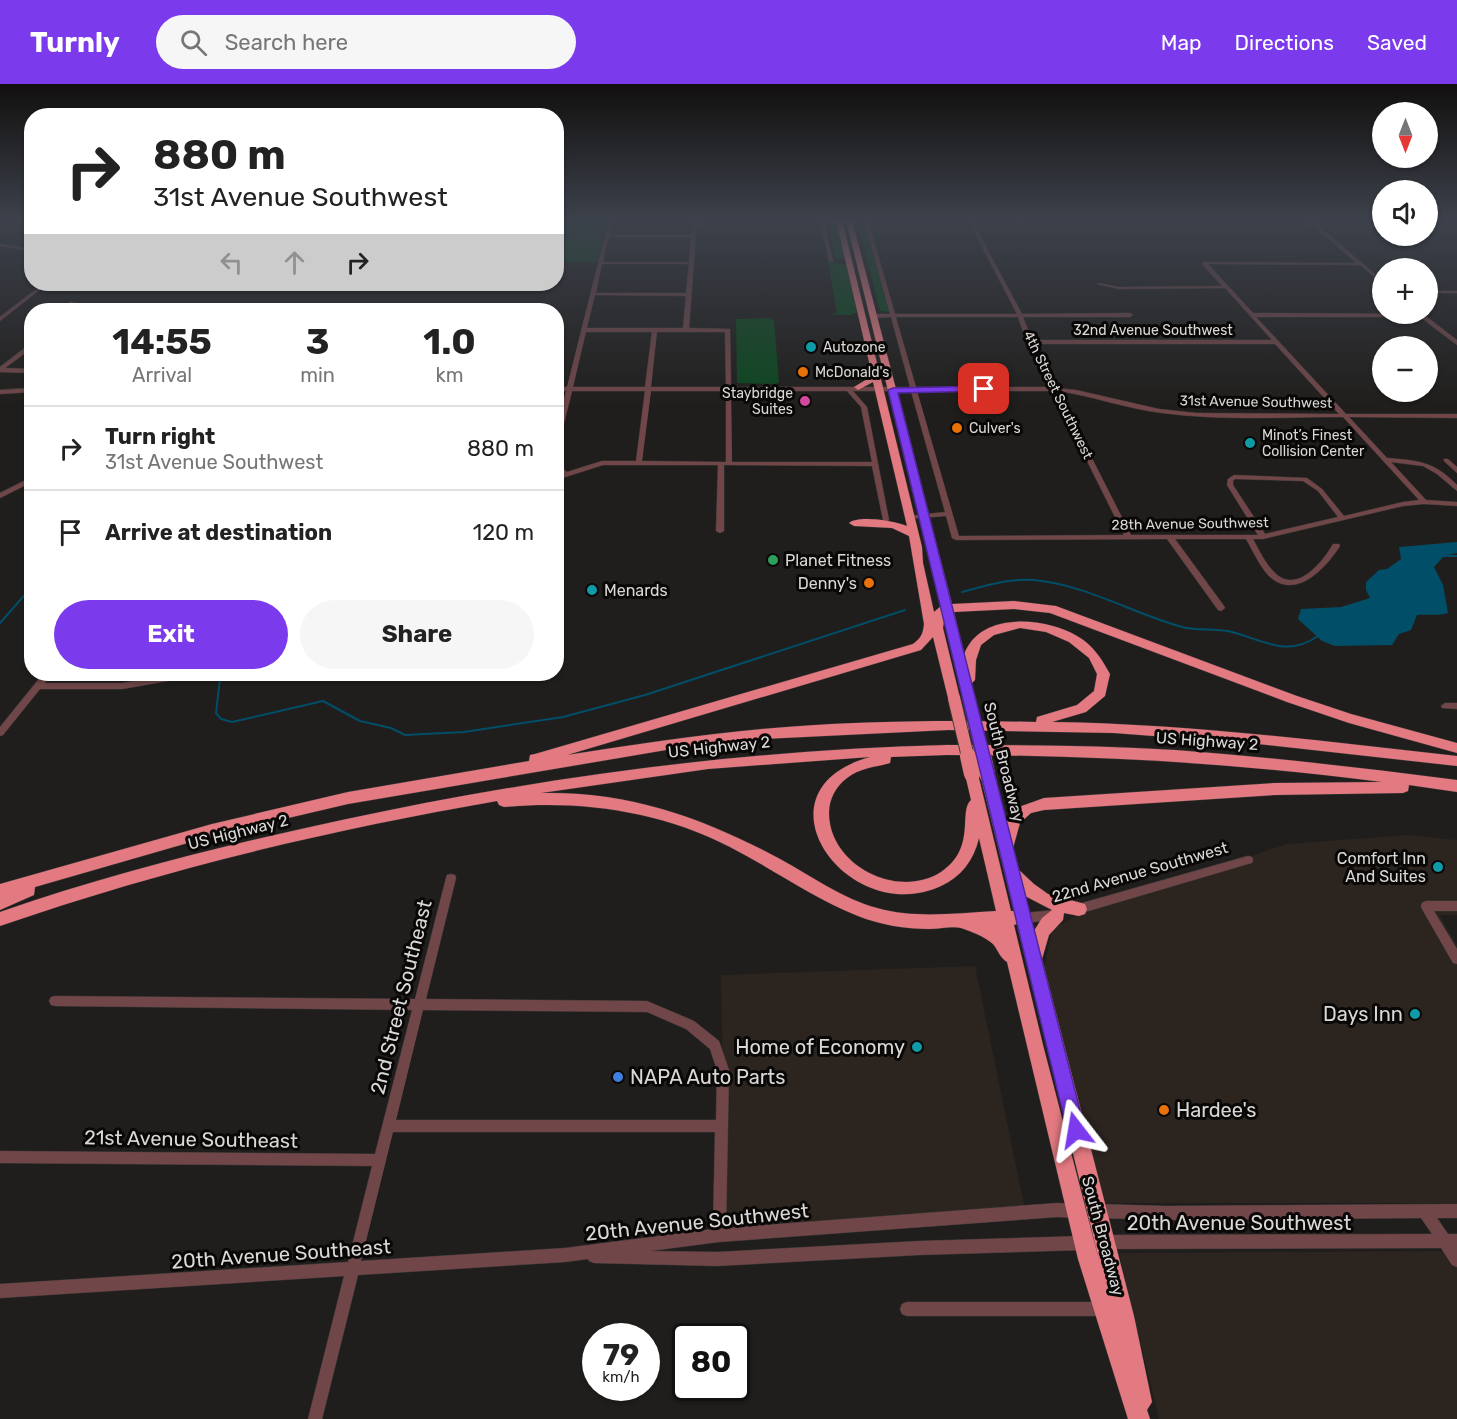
<!DOCTYPE html>
<html lang="en">
<head>
<meta charset="utf-8">
<style>
	:root { --surface:#fff; --page:#f6f6f6; --text:#222; --muted:#767676; --line:#e0e0e0; --accent:#7c3aed }
	body { margin:0; font-family:Rubik,sans-serif; background:var(--page); color:var(--text); height:100vh; display:flex; flex-direction:column; font-size:22px; white-space:nowrap }
	* { box-sizing:border-box; margin:0 }
	p { font-size:20px; color:var(--muted) }
	.icon { flex:none; width:33px; height:33px; fill:none; stroke:currentColor; stroke-width:2; stroke-linecap:round; stroke-linejoin:round }
	.map { position:relative; flex:1; overflow:hidden }
	.drawer { position:absolute; left:24px; top:219px; width:540px; height:378px; display:flex; flex-direction:column; background:var(--surface); border-radius:24px; box-shadow:0 2px 4px #0004 }
	.drawer>* { flex:none }
	.guide { position:absolute; left:24px; top:24px; width:540px; height:183px; border-radius:24px; box-shadow:0 2px 4px #0004; background:#fff; color:var(--text); overflow:hidden }
	.needle { width:39px; rotate:180deg }
	.controls { position:absolute; left:1372px; top:18px; display:grid; gap:12px }
	.controls a { display:grid; place-items:center; width:66px; height:66px; border-radius:50%; background:var(--surface); box-shadow:0 2px 4px #0004; font-size:30px }
	.speed { position:absolute; left:582px; top:1239px; display:flex; gap:12px; font-size:30px; font-weight:700; text-align:center }
	.speed>* { display:grid; place-content:center; width:78px; height:78px; border-radius:50%; background:var(--surface); box-shadow:0 2px 4px #0004; line-height:1 }
	.speed small { font-size:15px; font-weight:400 }
	.speed .limit { border:3px solid #111; border-radius:9px; background:#fff; color:#111 }
	.pin { position:absolute; display:grid; place-items:center; width:51px; height:51px; color:#fff; margin:-26px; border-radius:12px; box-shadow:0 3px 9px #0006 }
	.me { position:absolute; width:66px; margin:-33px; rotate:346deg; stroke-linejoin:round; filter:drop-shadow(0 0 4px #0008) }
	.turn { display:flex; align-items:center; gap:21px; height:126px; padding:0 30px; font-size:27px }
	.turn .icon { width:78px; height:78px; stroke-width:2.5 }
	.turn b { display:block; font-size:42px; line-height:51px }
	.lanes { display:flex; align-items:center; height:57px; padding:0 30px; background:#0003; justify-content:center; gap:30px; direction:ltr }
	.lanes .off { opacity:.35 }
	.eta { display:flex; justify-content:space-evenly; align-items:center; height:102px; text-align:center }
	.eta b { font-size:36px; font-weight:700; line-height:42px }
	.button { display:flex; gap:12px; margin-top:auto; padding:12px 30px }
	.button a { flex:1; height:69px; border-radius:36px; background:var(--accent); color:#fff; font-size:24px; font-weight:700; line-height:69px; text-align:center }
	.button a+a { background:var(--page); color:var(--text) }
	ul { padding:0; list-style:none }
	li { display:flex; align-items:center; gap:18px; height:84px; padding:0 30px; border-top:2px solid var(--line) }
	li div { flex:1 }
	li b { display:block; font-size:22px }
	li em { font-style:normal }
	header { display:flex; align-items:center; gap:36px; box-sizing:border-box; height:84px; padding:0 30px; background:var(--accent); color:#fff }
	header strong { font-size:28px }
	nav { display:flex; gap:33px; margin-inline-start:auto; font-size:21px }
	.search { width:420px; height:54px; background:var(--page); display:flex; align-items:center; gap:15px; box-sizing:border-box; padding:0 21px; border-radius:33px; color:var(--muted); font-size:22px }
	.map>svg:first-child { display:block }
</style>
</head>
<body>
<header>
<strong>Turnly</strong>
<div class="search"><svg class="icon" aria-label="search" viewBox="0 0 24 24"><circle cx="10" cy="10" r="6"/><path d="M15 15l6 6"/></svg>Search here</div>
<nav><a>Map</a><a>Directions</a><a>Saved</a></nav>
</header>
<div class="map">
<svg width="1457" height="1335" viewBox="0 0 1457 1335">
	<rect width="100%" height="100%" fill="#201e1c"/>
	<!-- built -->
	<g fill="#2c241f">
		<polygon points="1408,751 1457,756 1457,831 1439,831 1457,861 1457,1119 1101,1119 1044,885 1052,845 1077,831 1287,760"/>
		<polygon points="975,882 1024,1121 726,1144 721,891"/>
		<polygon points="1457,1167 1457,1335 1159,1335 1119,1169"/>
	</g>
	<!-- green -->
	<g fill="#0c471e">
		<polygon points="607,136 598,178 557,178 557,137"/>
		<polygon points="827,136 836,136 845,174 835,175"/>
		<polygon points="857,136 863,136 889,228 880,227"/>
		<polygon points="828,178 847,181 857,228 851,231 834,231 833,229 837,229"/>
		<polygon points="769,234 774,237 779,298 775,300 737,299 736,235"/>
	</g>
	<!-- water -->
	<path fill="#004e67" d="M 1457,458 L 1457,469 L 1444,472 L 1434,483 L 1443,501 L 1448,529 C 1437,532 1428,530 1417,531 L 1411,546 L 1399,550 L 1392,561 L 1335,562 L 1322,557 L 1298,535 L 1301,525 L 1341,523 L 1370,514 L 1366,506 L 1366,498 L 1379,486 L 1387,485 L 1401,475 L 1399,463 Z"/>
	<g fill="none" stroke-linecap="round" stroke-linejoin="round">
		<!-- stream -->
		<g stroke="#004e67" stroke-width="2">
			<polyline points="1442,472 1457,472"/>
			<path d="M 962,508 C 985,502 1010,494 1034,496 C 1086,501 1132,529 1182,543 C 1198,547 1215,544 1232,548 C 1263,556 1287,574 1318,552"/>
			<polyline points="0,539 28,507 27,497 32,494"/>
			<polyline points="220,594 216,629 221,635 232,638 323,617 360,637 391,644 405,651 464,648 563,633 645,611 905,526"/>
		</g>
		<!-- minor casing -->
		<g stroke="#3a3836" stroke-width="1">
			<g id="minor">
				<polygon points="556,136 559,136 557,137"/>
				<path d="M 609,136 L 613,136 L 610,151 L 692,151 L 693,136 L 697,136 L 689,244 L 730,245 L 731,303 L 910,303 L 891,233 L 874,234 L 871,232 L 874,230 L 890,230 L 864,136 L 868,136 L 895,230 L 1017,230 L 968,136 L 972,136 L 1022,230 L 1130,229 L 1133,231 L 1130,233 L 1023,233 L 1032,256 L 1272,256 L 1225,204 L 1119,205 L 1097,200 L 1099,199 L 1119,203 L 1222,202 L 1202,180 L 1204,178 L 1356,179 L 1307,136 L 1312,136 L 1383,197 L 1383,200 L 1360,181 L 1208,180 L 1253,229 L 1423,230 L 1457,256 L 1457,261 L 1420,233 L 1256,233 L 1346,330 L 1457,330 L 1457,334 L 1349,333 L 1387,374 C 1420,377 1433,377 1457,401 L 1457,407 L 1437,390 L 1423,382 L 1391,378 L 1426,416 L 1457,418 L 1457,422 L 1424,420 L 1403,422 L 1263,455 L 1253,455 C 1259,466 1265,479 1274,488 C 1296,511 1322,479 1333,460 L 1339,460 L 1340,462 C 1326,484 1295,518 1268,491 C 1259,481 1253,467 1246,455 L 1175,455 L 1224,522 L 1225,524 L 1221,527 L 1218,526 L 1167,455 L 956,456 L 952,454 L 946,432 L 907,435 L 906,434 L 909,432 L 945,428 L 911,307 L 853,307 L 867,323 L 889,436 L 888,437 L 884,437 L 883,436 L 872,382 L 724,381 L 724,447 L 720,449 L 716,447 L 718,381 L 603,381 L 556,396 L 556,392 L 561,390 L 556,385 L 556,379 L 567,388 L 602,377 L 636,377 L 645,307 L 572,307 L 559,359 L 556,361 L 556,345 L 566,307 L 556,307 L 556,303 L 567,303 ZM 609,153 L 691,153 L 689,178 L 603,178 ZM 602,180 L 689,180 L 686,209 L 596,209 ZM 595,211 L 686,212 L 683,244 L 587,244 ZM 896,233 L 1018,233 L 1026,256 L 1050,303 L 916,303 ZM 586,248 L 652,248 L 645,303 L 573,303 ZM 657,248 L 725,248 L 726,303 L 651,303 ZM 1033,260 L 1275,260 L 1339,330 L 1196,329 L 1159,325 L 1076,306 L 1056,304 ZM 651,307 L 726,307 L 726,378 L 642,377 ZM 731,307 L 847,307 L 861,323 L 872,378 L 732,378 ZM 917,307 L 1052,307 L 1124,451 L 959,452 ZM 1058,307 C 1093,312 1127,325 1162,329 C 1222,337 1283,333 1343,333 L 1419,416 L 1403,418 L 1344,432 L 1322,405 L 1307,394 L 1234,391 L 1228,395 L 1227,401 L 1258,451 L 1131,451 ZM 1235,395 L 1303,397 L 1318,407 L 1338,433 L 1265,450 L 1233,401 L 1233,397 Z"/>
				<polygon points="820,136 824,136 833,178 829,177"/>
				<polygon points="0,160 32,165 32,167 0,162"/>
				<polygon points="43,200 47,200 0,237 0,233"/>
				<rect x="1428" y="207" width="29" height="2"/>
				<polygon points="72,218 98,225 99,226 92,226 70,220 70,218"/>
				<polygon points="30,260 32,260 32,264 5,284 32,285 32,289 0,288 0,283"/>
				<polygon points="32,304 32,308 0,310 0,306"/>
				<polygon points="1444,375 1448,375 1457,383 1457,389 1444,377"/>
				<polygon points="32,393 32,398 0,414 0,409"/>
				<polygon points="43,590 51,590 45,599 122,599 177,590 195,590 191,593 122,605 40,605 3,651 0,652 0,643"/>
				<polygon points="1445,619 1457,619 1457,625 1442,624 1441,622"/>
				<polygon points="1248,772 1252,773 1253,776 1252,779 1248,780 1075,831 1071,829 1070,826 1071,823 1075,821"/>
				<path d="M 451,790 L 455,791 L 456,794 L 426,915 L 647,917 L 694,937 L 719,957 L 729,986 L 726,1144 L 1057,1119 L 1077,1120 L 1082,1122 L 1084,1127 L 1082,1132 L 1077,1134 L 1057,1133 L 719,1158 L 650,1167 L 717,1168 L 919,1157 L 1084,1152 L 1089,1154 L 1091,1159 L 1089,1164 L 1084,1166 L 919,1171 L 717,1182 L 594,1179 L 589,1177 L 588,1175 L 565,1178 L 358,1191 L 322,1335 L 308,1335 L 344,1192 L 0,1214 L 0,1200 L 348,1178 L 372,1082 L 0,1079 L 0,1067 L 375,1070 L 412,926 L 55,922 L 51,921 L 49,917 L 51,913 L 55,912 L 415,915 L 446,794 L 447,791 ZM 423,926 L 647,928 L 686,945 L 710,965 L 717,986 L 716,1036 L 396,1036 ZM 393,1048 L 715,1048 L 713,1145 L 565,1164 L 361,1177 Z"/>
				<polygon points="1426,817 1457,817 1457,827 1434,827 1457,865 1457,880 1453,879 1422,825 1421,822 1422,819"/>
				<polygon points="1056,826 1060,828 1061,831 1060,834 1056,836 1023,839 1019,837 1018,834 1019,831 1023,829"/>
				<polygon points="1097,1120 1166,1122 1457,1120 1457,1134 1437,1134 1448,1150 1457,1150 1457,1183 1452,1181 1441,1164 1104,1165 1099,1163 1097,1158 1099,1153 1104,1151 1432,1150 1421,1134 1166,1136 1097,1134 1092,1132 1090,1127 1092,1122"/>
				<polygon points="907,1218 1103,1218 1108,1220 1110,1225 1108,1230 1103,1232 907,1232 902,1230 900,1225 902,1220"/>
			</g>
		</g>
		<!-- highway casing -->
		<g stroke="#3a3836" stroke-width="1">
			<g id="highway">
				<path d="M 836,136 L 842,136 L 922,463 L 923,479 L 934,528 L 941,522 L 846,136 L 852,136 L 952,520 L 1014,517 L 1056,522 L 1297,612 L 1351,630 L 1457,659 L 1457,669 L 1349,639 L 1287,618 L 1050,529 L 1014,525 L 954,528 L 964,571 C 979,527 1044,533 1077,552 C 1093,561 1101,574 1110,590 L 1105,612 L 1086,628 L 1052,638 C 1188,640 1322,657 1457,672 L 1457,682 L 1258,660 L 1114,649 L 948,646 L 763,655 L 672,665 L 348,720 L 212,752 L 35,803 L 34,811 L 0,826 L 0,800 L 212,740 L 348,708 L 529,677 L 530,671 L 535,670 L 913,560 C 921,554 923,550 924,540 L 909,452 L 892,444 L 854,442 L 849,439 C 859,431 894,437 907,442 L 873,298 L 858,306 L 854,303 L 869,294 L 870,282 ZM 944,537 L 965,623 L 970,625 L 976,620 L 971,600 L 975,596 L 976,576 L 981,561 L 994,551 L 1020,544 L 1046,548 L 1069,558 L 1089,574 L 1097,590 L 1094,607 L 1077,621 L 1037,633 L 1036,638 C 945,636 853,637 762,645 C 696,651 632,661 567,671 L 921,566 L 933,553 L 948,614 L 949,617 L 959,617 L 960,614 L 943,544 Z"/>
				<path d="M 947,661 C 1023,661 1099,661 1175,666 C 1270,673 1363,684 1457,696 L 1457,708 L 1409,701 L 1408,707 L 1403,709 L 1275,711 L 1044,726 L 1031,729 L 1020,739 L 1013,764 L 1018,785 L 1034,800 L 1048,810 L 1085,820 L 1087,825 L 1085,830 L 1079,832 L 1064,829 L 1063,836 L 1049,851 L 1042,875 L 1134,1232 L 1152,1318 L 1147,1326 L 1150,1335 L 1128,1335 L 1078,1175 L 1007,878 C 1000,874 998,866 993,860 C 984,852 972,848 961,844 C 953,842 939,845 930,845 C 905,845 881,841 858,832 C 813,814 773,785 730,763 C 660,727 581,716 504,723 L 499,721 L 497,717 C 329,746 161,786 0,842 L 0,828 C 112,789 226,761 342,736 C 543,693 741,666 947,661 ZM 947,671 C 1093,671 1237,679 1382,698 L 1275,699 L 1044,714 L 1016,724 L 1006,737 L 994,690 L 992,686 L 982,686 L 980,690 L 1014,827 L 1011,827 L 977,686 L 967,686 L 965,690 L 971,716 C 958,728 977,764 941,788 C 897,816 829,781 829,729 C 829,715 836,702 847,694 C 859,684 876,683 890,679 L 891,673 ZM 870,673 C 748,707 848,845 941,802 C 961,793 974,776 979,754 L 996,827 C 957,829 915,835 877,824 C 843,815 811,792 780,775 C 704,734 629,707 541,709 L 708,685 ZM 1025,812 L 1052,826 L 1042,834 L 1034,847 ZM 1017,840 L 1100,1180 L 1043,961 L 1014,841 Z"/>
			</g>
		</g>
		<!-- minor -->
		<use href="#minor" fill="#704648" fill-rule="evenodd"/>
		<!-- highway -->
		<use href="#highway" fill="#e37a81" fill-rule="evenodd"/>
		<!-- highway-bridge-far1 casing -->
		<g stroke="#3a3836" stroke-width="14" stroke-linecap="butt">
			<g id="highway-bridge-far1">
				<polyline points="954,614 968,673"/>
				<polyline points="970,620 983,673"/>
			</g>
		</g>
		<!-- highway-bridge casing -->
		<g stroke="#3a3836" stroke-width="17" stroke-linecap="butt">
			<g id="highway-bridge">
				<polyline points="968,672 972,690"/>
				<polyline points="983,672 987,690"/>
			</g>
		</g>
		<!-- highway-bridge-far1 -->
		<use href="#highway-bridge-far1" stroke="#e37a81" stroke-width="12"/>
		<!-- highway-bridge -->
		<use href="#highway-bridge" stroke="#e37a81" stroke-width="16"/>
	</g>
	<!-- sky -->
	<linearGradient id="sky" x2="0" y2="1"><stop stop-color="#12100f"/><stop offset="0.42" stop-color="#3c414b"/><stop offset="1" stop-color="#3c414b" stop-opacity="0"/></linearGradient>
	<rect width="1457" height="323" fill="url(#sky)"/>
	<!-- route -->
	<polygon fill="#7c3aed" stroke="#51269a" stroke-width="1.5" points="984,302 987,303 987,307 898,309 1085,1046 1083,1053 1076,1056 1069,1053 1067,1046 888,306 893,304"/>
	<!-- markers -->
	<g fill="#0f9aa8" stroke="#090807" stroke-width="2">
		<circle cx="811" cy="263" r="6"/>
		<circle cx="1250" cy="359" r="6"/>
		<circle cx="592" cy="506" r="6"/>
		<circle cx="1438" cy="783" r="6"/>
		<circle cx="1415" cy="930" r="6"/>
		<circle cx="917" cy="963" r="6"/>
	</g>
	<g fill="#e8710a" stroke="#090807" stroke-width="2">
		<circle cx="803" cy="288" r="6"/>
		<circle cx="957" cy="344" r="6"/>
		<circle cx="869" cy="499" r="6"/>
		<circle cx="1164" cy="1026" r="6"/>
	</g>
	<circle fill="#d1479c" stroke="#090807" stroke-width="2" cx="805" cy="317" r="6"/>
	<circle fill="#2e9e5b" stroke="#090807" stroke-width="2" cx="773" cy="476" r="6"/>
	<circle fill="#3f7fe0" stroke="#090807" stroke-width="2" cx="618" cy="993" r="6"/>
	<g text-anchor="middle" dominant-baseline="central" stroke-width="6" stroke-linejoin="round" paint-order="stroke">
		<!-- far-street labels -->
		<g font-size="14" fill="#dad8d7" stroke="#090807">
			<text x="1153" y="246">32nd Avenue Southwest</text>
			<text transform="translate(1058 311) rotate(64)">4th Street Southwest</text>
			<text transform="translate(1256 318) rotate(1)">31st Avenue Southwest</text>
			<text transform="translate(1190 440) rotate(-1)">28th Avenue Southwest</text>
		</g>
		<!-- far-poi labels -->
		<g font-size="14" fill="#dad8d7" stroke="#090807" text-anchor="start">
			<text x="823" y="263">Autozone</text>
			<text x="815" y="288">McDonald's</text>
			<text x="793" y="309" text-anchor="end">Staybridge<tspan x="793" dy="16">Suites</tspan></text>
			<text x="969" y="344">Culver's</text>
			<text x="1262" y="351">Minot’s Finest<tspan x="1262" dy="16">Collision Center</tspan></text>
		</g>
		<!-- poi labels -->
		<g font-size="16" fill="#dad8d7" stroke="#090807" text-anchor="start">
			<text x="785" y="476">Planet Fitness</text>
			<text x="857" y="499" text-anchor="end">Denny's</text>
			<text x="604" y="506">Menards</text>
			<text x="1426" y="774" text-anchor="end">Comfort Inn<tspan x="1426" dy="18">And Suites</tspan></text>
		</g>
		<!-- street labels -->
		<g font-size="16" fill="#dad8d7" stroke="#090807">
			<text transform="translate(1207 657) rotate(4)">US Highway 2</text>
			<text transform="translate(719 663) rotate(-6)">US Highway 2</text>
			<text transform="translate(1004 678) rotate(76)">South Broadway</text>
			<text transform="translate(238 748) rotate(-14)">US Highway 2</text>
			<text transform="translate(1140 788) rotate(-16)">22nd Avenue Southwest</text>
			<text transform="translate(1103 1152) rotate(75)">South Broadway</text>
		</g>
		<!-- near-street labels -->
		<g font-size="20" fill="#dad8d7" stroke="#090807">
			<text transform="translate(401 913) rotate(-76)">2nd Street Southeast</text>
			<text transform="translate(191 1055) rotate(1)">21st Avenue Southeast</text>
			<text transform="translate(697 1138) rotate(-6)">20th Avenue Southwest</text>
			<text x="1239" y="1139">20th Avenue Southwest</text>
			<text transform="translate(281 1170) rotate(-4)">20th Avenue Southeast</text>
		</g>
		<!-- near-poi labels -->
		<g font-size="20" fill="#dad8d7" stroke="#090807" text-anchor="end">
			<text x="1403" y="930">Days Inn</text>
			<text x="905" y="963">Home of Economy</text>
			<text x="630" y="993" text-anchor="start">NAPA Auto Parts</text>
			<text x="1176" y="1026" text-anchor="start">Hardee's</text>
		</g>
	</g>
</svg>
<div class="controls">
<a><svg class="needle" viewBox="-14 -14 28 28"><path d="M0-13l5 13h-10z" fill="#e53935"/><path d="M0 13l5-13h-10z" fill="#767676"/></svg></a>
<a><svg class="icon" aria-label="sound" viewBox="0 0 24 24"><path d="M4 9h4l5-4v14l-5-4H4zM17 9q2 3 0 6"/></svg></a>
<a>+</a>
<a>−</a>
</div>
<div class="speed"><div>79<small>km/h</small></div><div class="limit">80</div></div>
<div class="pin" style="left:984px;top:305px;background:#d93025"><svg class="icon" aria-label="arrive" viewBox="0 0 24 24"><path d="M6 21V4h12l-3 4 3 4H6"/></svg></div>
<svg class="me" style="left:1076px;top:1046px" viewBox="-20 -20 40 40"><path d="M0-17L14 15 0 8-14 15z" fill="#7c3aed" stroke="#fff" stroke-width="4"/></svg>
<div class="guide">
<div class="turn"><svg class="icon" aria-label="right" viewBox="0 0 24 24"><path d="M7 20v-9h11M14 6l5 5-5 5"/></svg><div><b>880 m</b>31st Avenue Southwest</div></div>
<div class="lanes"><svg class="icon off" aria-label="left" viewBox="0 0 24 24"><path d="M17 20v-9H6M10 6l-5 5 5 5"/></svg><svg class="icon off" aria-label="ahead" viewBox="0 0 24 24"><path d="M12 20V5M6 11l6-6 6 6"/></svg><svg class="icon" aria-label="right" viewBox="0 0 24 24"><path d="M7 20v-9h11M14 6l5 5-5 5"/></svg></div>
</div>
<section class="drawer">
<div class="eta">
<div><b>14:55</b><p>Arrival</p></div>
<div><b>3</b><p>min</p></div>
<div><b>1.0</b><p>km</p></div>
</div>
<ul>
<li><svg class="icon" aria-label="right" viewBox="0 0 24 24"><path d="M7 20v-9h11M14 6l5 5-5 5"/></svg><div><b>Turn right</b><p>31st Avenue Southwest</p></div><em>880 m</em></li>
<li><svg class="icon" aria-label="arrive" viewBox="0 0 24 24"><path d="M6 21V4h12l-3 4 3 4H6"/></svg><div><b>Arrive at destination</b></div><em>120 m</em></li>
</ul>
<div class="button"><a>Exit</a><a>Share</a></div>
</section>
</div>
</body>
</html>
